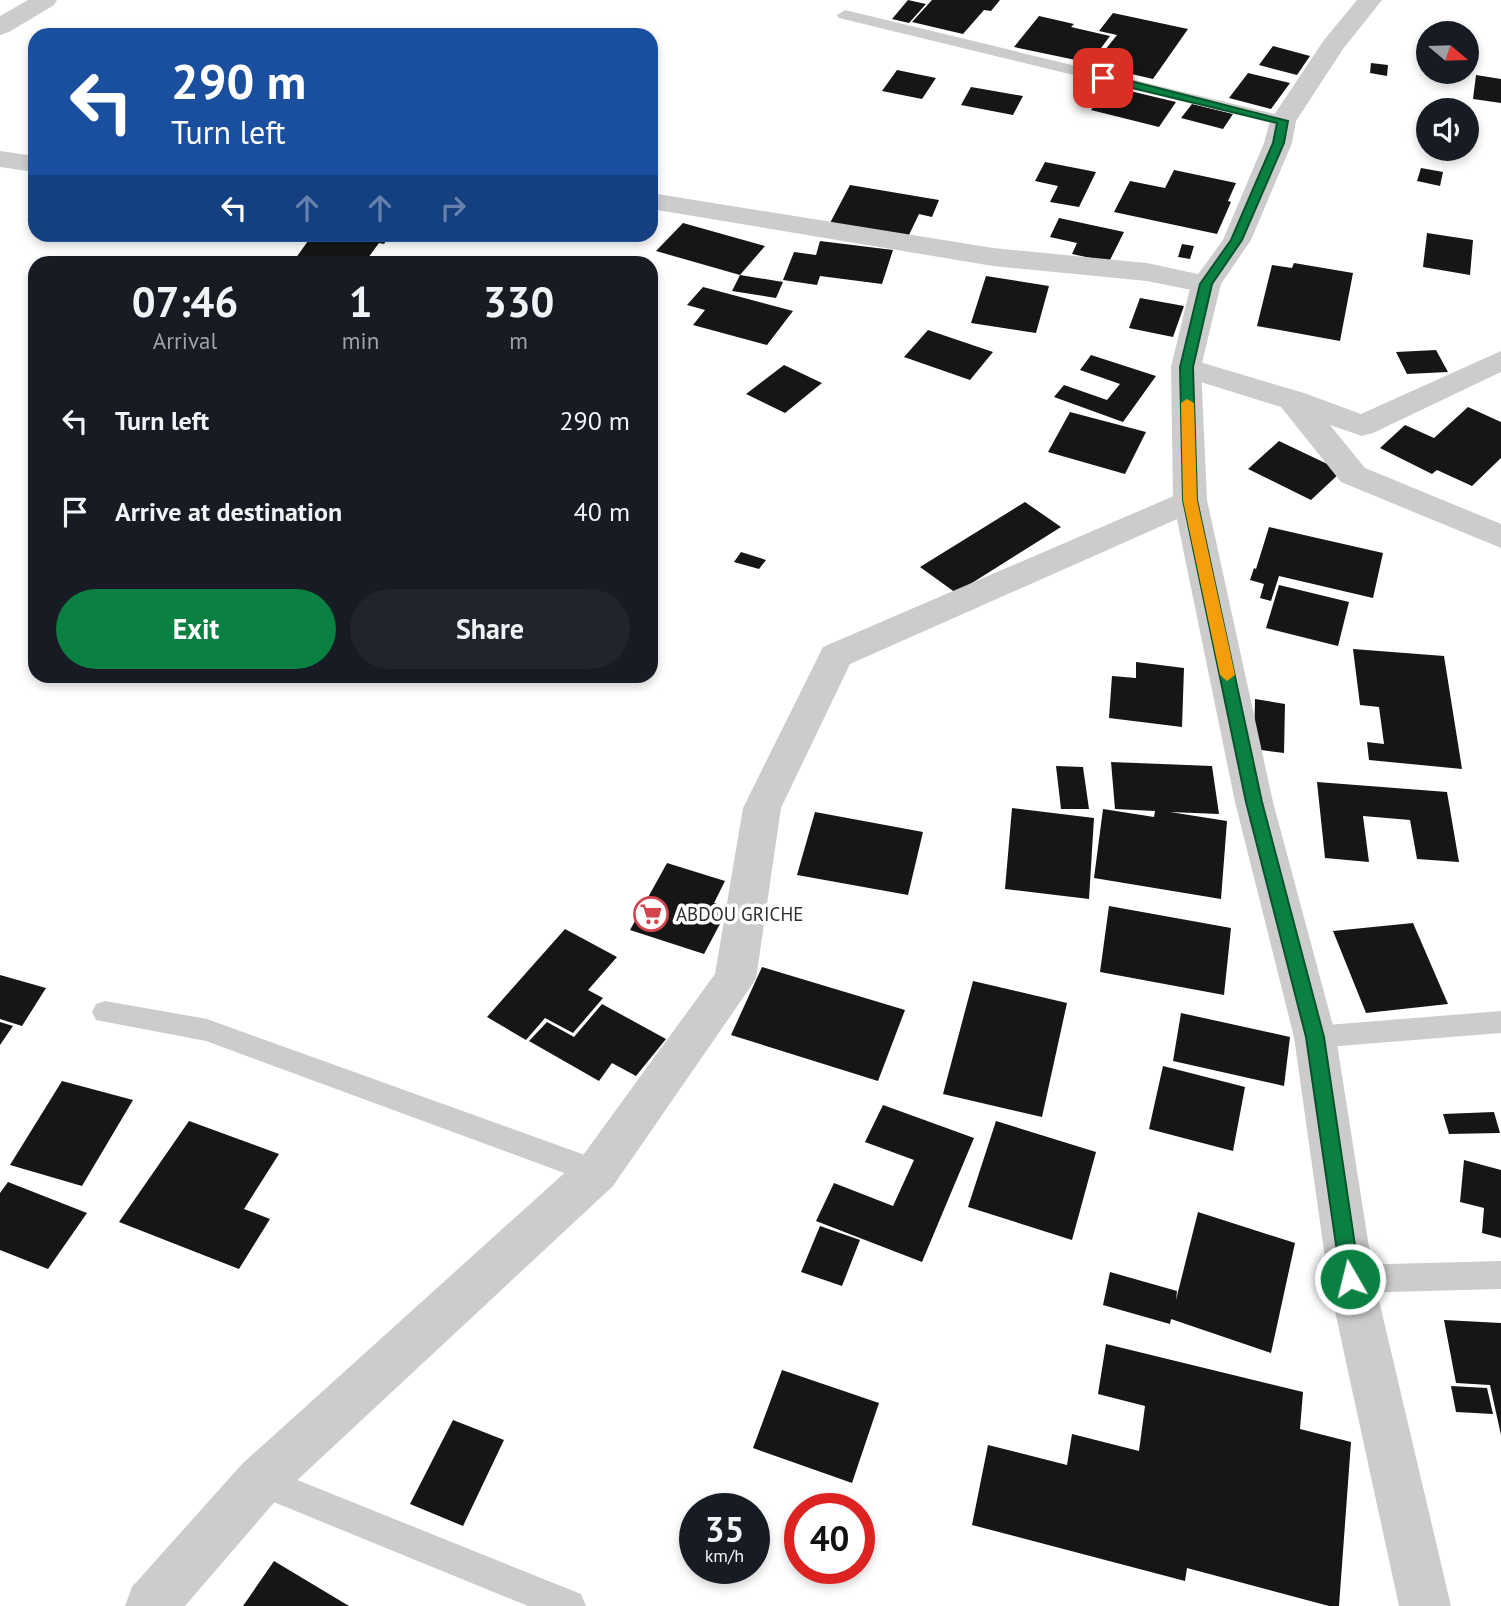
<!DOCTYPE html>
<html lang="en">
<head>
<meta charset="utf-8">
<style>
	:root { --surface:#171b24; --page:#20242c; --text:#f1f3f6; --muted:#9ea1a6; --accent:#0b8043 }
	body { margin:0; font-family:"PT Sans",sans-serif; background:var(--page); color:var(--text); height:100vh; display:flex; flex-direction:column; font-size:26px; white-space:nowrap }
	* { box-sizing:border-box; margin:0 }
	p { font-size:23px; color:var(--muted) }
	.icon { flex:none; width:38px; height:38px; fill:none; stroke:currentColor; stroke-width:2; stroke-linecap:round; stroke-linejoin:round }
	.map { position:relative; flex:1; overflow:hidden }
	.details { position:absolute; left:28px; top:256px; width:630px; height:427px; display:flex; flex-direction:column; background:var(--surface); border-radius:21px; box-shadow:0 4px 10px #0003 }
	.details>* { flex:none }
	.top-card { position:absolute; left:28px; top:28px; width:630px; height:214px; border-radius:21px; box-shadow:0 4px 10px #0003; background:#1a4fa0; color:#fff; overflow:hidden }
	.needle { width:46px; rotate:109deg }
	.controls { position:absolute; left:1416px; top:21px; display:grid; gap:14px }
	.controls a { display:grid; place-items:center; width:63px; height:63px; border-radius:50%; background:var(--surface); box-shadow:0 4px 10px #0003; font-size:35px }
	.speed { position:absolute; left:679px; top:1493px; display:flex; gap:14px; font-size:35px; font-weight:700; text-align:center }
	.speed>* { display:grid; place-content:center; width:91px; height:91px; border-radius:50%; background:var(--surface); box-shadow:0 4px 10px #0003; line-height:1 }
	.speed small { font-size:18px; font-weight:400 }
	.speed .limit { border:10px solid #d22; background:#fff; color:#111 }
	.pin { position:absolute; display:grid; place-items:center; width:60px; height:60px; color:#fff; margin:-30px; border-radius:14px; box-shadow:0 4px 10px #0006 }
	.me { position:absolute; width:77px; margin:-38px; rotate:352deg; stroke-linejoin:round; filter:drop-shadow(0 0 5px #0008) }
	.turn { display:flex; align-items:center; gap:24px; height:147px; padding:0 28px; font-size:32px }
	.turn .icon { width:91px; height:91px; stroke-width:2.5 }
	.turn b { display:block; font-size:49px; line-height:60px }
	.lanes { display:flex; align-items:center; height:66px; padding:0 28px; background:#0003; justify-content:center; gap:35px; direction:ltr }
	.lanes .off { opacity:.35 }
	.eta { display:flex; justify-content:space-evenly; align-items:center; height:119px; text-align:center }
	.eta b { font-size:42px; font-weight:800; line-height:49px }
	.primary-button { display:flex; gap:14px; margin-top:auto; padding:14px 28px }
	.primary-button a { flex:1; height:80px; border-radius:42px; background:var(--accent); color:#fff; font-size:28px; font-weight:800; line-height:80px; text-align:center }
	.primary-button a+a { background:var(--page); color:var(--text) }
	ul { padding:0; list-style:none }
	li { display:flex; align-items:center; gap:21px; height:91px; padding:0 28px }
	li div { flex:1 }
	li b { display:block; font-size:26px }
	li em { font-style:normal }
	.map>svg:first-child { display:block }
</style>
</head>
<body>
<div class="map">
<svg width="1501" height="1606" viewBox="0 0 1501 1606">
	<rect width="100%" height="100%" fill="#fff"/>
	<!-- building -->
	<g fill="#161616">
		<polygon points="908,0 926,4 909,23 892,19"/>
		<polygon points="932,0 1000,0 991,11 984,10 963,34 912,22"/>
		<polygon points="1113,13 1188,29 1153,79 1093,65 1117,35 1099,31"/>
		<polygon points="1039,16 1074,24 1071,27 1110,36 1090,63 1014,47"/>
		<polygon points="1273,46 1310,56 1297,75 1259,65"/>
		<polygon points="1371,63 1388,65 1387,76 1370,73"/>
		<polygon points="897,70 936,78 922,99 882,91"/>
		<polygon points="1248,73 1290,83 1271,109 1229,98"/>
		<polygon points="1476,75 1501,79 1501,103 1473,99"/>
		<polygon points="1109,86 1176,102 1159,127 1091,110"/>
		<polygon points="971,87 1023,96 1013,115 961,105"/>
		<polygon points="1192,104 1233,114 1223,129 1181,118"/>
		<polygon points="1045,162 1096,172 1079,207 1050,202 1058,186 1035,181"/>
		<polygon points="1421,168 1443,172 1440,186 1417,181"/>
		<polygon points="1174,170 1236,183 1228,201 1231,202 1217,234 1114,212 1130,181 1165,188"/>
		<polygon points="850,185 939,200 932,217 919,214 908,237 830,223"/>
		<polygon points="1059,218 1124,232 1109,262 1072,254 1077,243 1050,237"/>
		<polygon points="683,223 765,246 740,275 783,282 776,298 732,291 740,275 656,251"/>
		<polygon points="1427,233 1473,240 1470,275 1423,267"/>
		<polygon points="313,234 391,234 384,244 379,243 365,262 293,262"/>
		<polygon points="820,241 893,250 882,284 820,276 817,285 783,280 794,252 816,255"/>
		<polygon points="1182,244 1194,246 1190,259 1178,257"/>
		<polygon points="1294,263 1353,273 1340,341 1257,326 1272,265 1292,268"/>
		<polygon points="986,276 1049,286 1036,333 971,323"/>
		<polygon points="703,287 793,311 767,345 693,325 705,310 687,305"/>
		<polygon points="1140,298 1184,306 1173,337 1129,328"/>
		<polygon points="928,330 993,352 970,380 904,357"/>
		<polygon points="1436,350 1448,372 1407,374 1396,352"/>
		<polygon points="1091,355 1156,376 1123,422 1054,397 1064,385 1107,400 1120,384 1080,370"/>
		<polygon points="784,365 822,383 785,413 746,394"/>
		<polygon points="1468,407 1501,422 1501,458 1472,486 1437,470 1432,474 1380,448 1405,425 1434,438"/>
		<polygon points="1070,412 1146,432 1125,474 1048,452"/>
		<polygon points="1279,441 1342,471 1311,500 1248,469"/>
		<polygon points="1025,502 1061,527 956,593 920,567"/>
		<polygon points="1269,527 1383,553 1373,598 1279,576 1271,601 1260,598 1264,584 1250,580 1254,568 1256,569"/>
		<polygon points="741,552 766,560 759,569 734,562"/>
		<polygon points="1279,585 1349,602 1338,646 1266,628"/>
		<polygon points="1353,649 1444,656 1462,769 1369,760 1367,742 1384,744 1379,707 1360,705"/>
		<polygon points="1136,662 1184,668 1182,727 1109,718 1112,676 1136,678"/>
		<polygon points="1255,699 1285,704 1284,753 1254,749"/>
		<polygon points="1111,762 1212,766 1219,814 1170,812 1227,821 1221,899 1094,878 1103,809 1154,817 1155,811 1115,809"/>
		<polygon points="1056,766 1083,767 1089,809 1061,809"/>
		<polygon points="1317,782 1447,792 1459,862 1417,859 1410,820 1363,816 1369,862 1325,858"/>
		<polygon points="1012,808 1094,818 1089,899 1005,889"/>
		<polygon points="815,812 923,832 908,895 797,875"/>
		<polygon points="667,863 725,881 714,903 729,907 704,954 630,930"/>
		<polygon points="1109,906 1231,928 1224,995 1100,972"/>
		<polygon points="1413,923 1448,1004 1366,1013 1333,931"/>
		<polygon points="565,929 617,957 588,990 603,998 573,1033 545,1018 526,1040 487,1017"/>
		<polygon points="762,967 905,1010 878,1081 731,1035"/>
		<polygon points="0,975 46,988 22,1026 0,1019"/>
		<polygon points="973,981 1067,1003 1042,1117 943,1094"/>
		<polygon points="602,1004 666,1039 636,1076 612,1063 599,1081 529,1041 547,1022 574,1037"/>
		<polygon points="1181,1013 1290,1037 1284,1086 1173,1061"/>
		<polygon points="0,1022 13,1026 0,1045"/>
		<polygon points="1163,1066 1245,1087 1233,1151 1149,1129"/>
		<polygon points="62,1081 133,1100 82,1186 10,1165"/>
		<polygon points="883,1105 974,1138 922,1262 816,1221 834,1183 893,1206 914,1160 865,1142"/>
		<polygon points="1494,1112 1500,1133 1449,1134 1443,1114"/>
		<polygon points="189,1121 279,1154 244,1209 270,1219 239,1269 119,1222"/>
		<polygon points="996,1121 1096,1152 1072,1240 968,1207"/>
		<polygon points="1464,1160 1501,1170 1501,1238 1482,1233 1484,1208 1460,1202"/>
		<polygon points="8,1182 87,1213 48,1269 0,1250 0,1193"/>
		<polygon points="1198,1212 1295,1243 1271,1353 1171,1319 1170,1324 1103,1305 1110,1272 1177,1291 1176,1300"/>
		<polygon points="820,1226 860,1240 842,1286 801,1272"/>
		<polygon points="1444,1320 1501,1323 1501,1435 1490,1385 1456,1383"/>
		<polygon points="1106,1344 1303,1392 1300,1429 1351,1442 1339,1606 1329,1606 1187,1568 1185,1581 972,1525 988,1445 1067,1465 1072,1434 1139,1451 1145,1406 1098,1394"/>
		<polygon points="782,1370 879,1403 852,1483 753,1448"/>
		<polygon points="1451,1386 1487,1388 1493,1414 1456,1412"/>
		<polygon points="453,1420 504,1440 463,1526 410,1504"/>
		<polygon points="274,1561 349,1606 243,1606"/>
	</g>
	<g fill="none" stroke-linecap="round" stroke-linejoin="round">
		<!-- service -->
		<g fill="#ccc" fill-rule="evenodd">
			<polygon points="845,10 1283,116 1291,121 1283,126 839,18 837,15"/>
			<polygon points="105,1001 207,1019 607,1163 611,1172 607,1181 597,1185 206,1041 96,1020 92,1012 96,1004"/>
			<polygon points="1501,1011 1501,1033 1315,1048 1305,1045 1301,1037 1305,1029 1315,1026"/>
			<polygon points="1501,1261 1501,1289 1351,1293 1340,1289 1336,1279 1340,1269 1351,1265"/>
			<polygon points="260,1465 581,1594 586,1606 528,1606 249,1492 244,1481 249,1470"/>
		</g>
		<!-- minor -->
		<g fill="#ccc" fill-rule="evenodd">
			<polygon points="28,0 57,0 54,5 9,32 0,35 0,16"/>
			<polygon points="0,151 35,156 35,172 0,167"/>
			<polygon points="651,193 993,248 1147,263 1216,278 1221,284 1216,290 1206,293 1147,281 993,266 651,209"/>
			<polygon points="1501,351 1501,372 1373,433 1362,436 1330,425 1365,468 1501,524 1501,548 1341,482 1281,407 1175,374 1171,367 1175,360 1186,358 1304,393 1361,414"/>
			<polygon points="1190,489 1202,492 1207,500 1202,508 850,664 781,808 756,979 613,1186 278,1498 185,1606 125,1606 132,1587 242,1464 581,1158 715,974 743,808 823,647"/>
		</g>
		<!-- tertiary -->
		<polygon fill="#ccc" fill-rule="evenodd" points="1357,0 1382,0 1343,49 1296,121 1292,143 1251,240 1221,284 1201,367 1207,500 1273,802 1336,1037 1374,1279 1451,1606 1399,1606 1328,1279 1294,1037 1235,802 1173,500 1171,367 1191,284 1223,240 1264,143 1270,121 1324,40"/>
	</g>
	<!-- route -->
	<polygon fill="#0b8043" stroke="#07532c" stroke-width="2" points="1103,74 1288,121 1284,143 1242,240 1212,284 1193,367 1197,500 1262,802 1324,1037 1360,1279 1357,1286 1350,1288 1344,1286 1341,1279 1306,1037 1246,802 1183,500 1180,367 1200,284 1231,240 1273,143 1277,123 1099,80 1099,75"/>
	<!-- slow -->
	<polygon fill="#f59e0b" points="1187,399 1194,403 1197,500 1235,675 1227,681 1220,675 1183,500 1181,403"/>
	<!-- icons -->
	<defs>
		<g id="supermarket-ring" transform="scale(1.75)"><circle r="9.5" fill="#fff" stroke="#d3444c" stroke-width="1.5"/><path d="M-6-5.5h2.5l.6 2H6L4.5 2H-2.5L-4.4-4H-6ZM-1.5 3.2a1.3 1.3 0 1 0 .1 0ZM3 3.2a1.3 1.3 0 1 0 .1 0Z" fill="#d3444c"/></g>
	</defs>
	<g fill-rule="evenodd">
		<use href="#supermarket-ring" x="651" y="914"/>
	</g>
	<g text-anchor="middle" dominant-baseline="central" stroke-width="7" stroke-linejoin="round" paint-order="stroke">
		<!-- poi labels -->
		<g font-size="19" fill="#2f2f2f" stroke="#fff" text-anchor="start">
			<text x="676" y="914">ABDOU GRICHE</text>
		</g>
	</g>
</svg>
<div class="controls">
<a><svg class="needle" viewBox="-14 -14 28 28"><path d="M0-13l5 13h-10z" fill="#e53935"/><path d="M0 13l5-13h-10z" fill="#9ea1a6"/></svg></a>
<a><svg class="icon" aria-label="sound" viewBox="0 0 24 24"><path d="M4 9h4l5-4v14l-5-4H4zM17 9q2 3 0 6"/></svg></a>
</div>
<div class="speed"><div>35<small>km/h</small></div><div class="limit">40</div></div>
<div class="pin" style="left:1103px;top:78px;background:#d93025"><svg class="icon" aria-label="arrive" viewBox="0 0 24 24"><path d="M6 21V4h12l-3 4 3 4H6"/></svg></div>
<svg class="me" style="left:1350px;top:1279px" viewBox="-20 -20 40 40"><circle r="17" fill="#0b8043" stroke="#fff" stroke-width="3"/><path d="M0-11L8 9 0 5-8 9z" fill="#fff"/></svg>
<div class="top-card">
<div class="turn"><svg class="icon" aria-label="left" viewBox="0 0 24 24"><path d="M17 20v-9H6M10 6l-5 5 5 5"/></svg><div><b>290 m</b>Turn left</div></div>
<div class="lanes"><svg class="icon" aria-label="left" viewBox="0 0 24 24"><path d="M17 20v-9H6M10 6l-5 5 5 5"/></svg><svg class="icon off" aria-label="ahead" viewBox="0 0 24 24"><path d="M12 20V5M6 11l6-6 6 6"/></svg><svg class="icon off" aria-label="ahead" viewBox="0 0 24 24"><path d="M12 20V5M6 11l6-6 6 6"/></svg><svg class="icon off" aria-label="right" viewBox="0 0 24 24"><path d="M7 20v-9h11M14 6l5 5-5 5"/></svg></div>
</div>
<section class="details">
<div class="eta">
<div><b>07:46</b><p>Arrival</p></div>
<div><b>1</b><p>min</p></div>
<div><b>330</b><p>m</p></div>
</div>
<ul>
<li><svg class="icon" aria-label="left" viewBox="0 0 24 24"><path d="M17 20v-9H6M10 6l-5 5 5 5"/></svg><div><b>Turn left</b></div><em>290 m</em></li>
<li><svg class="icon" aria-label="arrive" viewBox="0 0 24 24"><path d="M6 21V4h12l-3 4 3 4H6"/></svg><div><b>Arrive at destination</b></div><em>40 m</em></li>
</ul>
<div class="primary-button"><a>Exit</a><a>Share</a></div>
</section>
</div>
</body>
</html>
